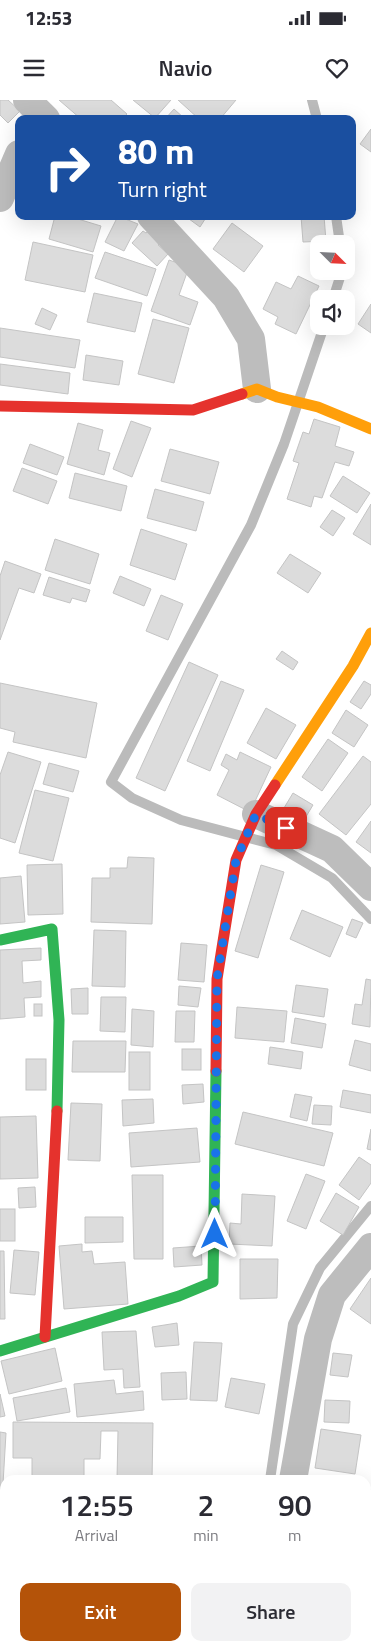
<!DOCTYPE html>
<html lang="en">
<head>
<meta charset="utf-8">
<style>
	:root { --surface:#fff; --page:#f2f2f3; --text:#2b2b33; --muted:#7c7c81; --accent:#b45309 }
	body { margin:0; font-family:"Titillium Web",sans-serif; background:var(--page); color:var(--text); height:100vh; display:flex; flex-direction:column; font-size:19px; white-space:nowrap }
	* { box-sizing:border-box; margin:0 }
	p { font-size:16px; color:var(--muted) }
	.icon { flex:none; width:28px; height:28px; fill:none; stroke:currentColor; stroke-width:2; stroke-linecap:round; stroke-linejoin:round }
	.map { position:relative; flex:1; overflow:hidden }
	.panel { position:absolute; left:0px; top:1375px; width:371px; height:176px; display:flex; flex-direction:column; background:var(--surface); border-radius:15px 15px 0 0; box-shadow:0 5px 20px #0002 }
	.panel>* { flex:none }
	.guide { position:absolute; left:15px; top:15px; width:341px; height:105px; border-radius:10px; box-shadow:0 5px 20px #0002; background:#1a4fa0; color:#fff; overflow:hidden }
	.needle { width:32px; rotate:114deg }
	.controls { position:absolute; left:310px; top:135px; display:grid; gap:10px }
	.controls a { display:grid; place-items:center; width:45px; height:45px; border-radius:10px; background:var(--surface); box-shadow:0 5px 20px #0002; font-size:25px }
	.pin { position:absolute; display:grid; place-items:center; width:42px; height:42px; color:#fff; margin:-21px; border-radius:10px; box-shadow:0 2px 8px #0006 }
	.me { position:absolute; width:55px; margin:-28px; rotate:0deg; stroke-linejoin:round; filter:drop-shadow(0 0 4px #0008) }
	.turn { display:flex; align-items:center; gap:18px; height:105px; padding:0 20px; font-size:22px }
	.turn .icon { width:65px; height:65px; stroke-width:2.5 }
	.turn b { display:block; font-size:35px; line-height:42px }
	.eta { display:flex; justify-content:space-evenly; align-items:center; height:85px; text-align:center }
	.eta b { font-size:30px; font-weight:600; line-height:35px }
	.primary-button { display:flex; gap:10px; margin-top:auto; padding:10px 20px }
	.primary-button a { flex:1; height:58px; border-radius:10px; background:var(--accent); color:#fff; font-size:20px; font-weight:600; line-height:58px; text-align:center }
	.primary-button a+a { background:var(--page); color:var(--text) }
	.status { display:flex; justify-content:space-between; align-items:center; height:35px; padding:0 25px; background:var(--surface); direction:ltr }
	.status svg { height:14px; fill:currentColor }
	header { display:flex; justify-content:space-between; align-items:center; height:65px; padding:0 20px; background:var(--surface); font-size:22px; font-weight:600 }
	.map>svg:first-child { display:block }
</style>
</head>
<body>
<div class="status"><b>12:53</b><svg viewBox="0 0 49 12"><path d="M0 12V9h3v3zM5 12V6h3v6zM10 12V3h3v9zM15 12V0h3v12zM26 1h20v11H26zM47 4h2v5h-2z"/></svg></div>
<header><svg class="icon" aria-label="menu" viewBox="0 0 24 24"><path d="M4 6h16M4 12h16M4 18h16"/></svg>Navio<svg class="icon" aria-label="heart" viewBox="0 0 24 24"><path d="M12 20l-8-8c-3-5 5-10 8-4 3-6 11-1 8 4z"/></svg></header>
<div class="map">
<svg width="371" height="1551" viewBox="0 0 371 1551">
	<rect width="100%" height="100%" fill="#fff"/>
	<g fill="none" stroke-linecap="round" stroke-linejoin="round">
		<!-- stream -->
		<g stroke="#bbb" stroke-width="10">
			<polyline points="312,0 317,19"/>
			<polyline points="336,116 340,144"/>
			<polyline points="333,199 342,171"/>
			<polyline points="324,226 284,344 251,425 111,682 132,698 181,720 276,745 332,778 371,819"/>
			<polyline points="270,1380 293,1224 320,1168 371,1106"/>
			<polyline points="290,1546 292,1551"/>
		</g>
	</g>
	<!-- building -->
	<g fill="#dcdcdc" stroke="#c4c4c4">
		<polygon points="0,0 8,0 20,11 8,23 0,15"/>
		<polygon points="59,0 111,0 127,14 122,19 81,19"/>
		<polygon points="133,0 171,0 155,18"/>
		<polygon points="178,0 236,0 220,19 199,19"/>
		<polygon points="174,9 185,19 165,19"/>
		<polygon points="371,29 371,52 360,44"/>
		<polygon points="55,116 68,116 101,126 93,152 49,139"/>
		<polygon points="118,116 138,124 124,151 105,142"/>
		<polygon points="185,116 207,116 200,127"/>
		<polygon points="301,116 324,116 326,141 303,142"/>
		<polygon points="232,123 263,146 244,172 213,149"/>
		<polygon points="150,130 162,141 158,145 168,154 157,166 132,143 143,131 146,133"/>
		<polygon points="33,142 93,155 85,192 25,180"/>
		<polygon points="105,152 156,169 147,196 95,178"/>
		<polygon points="169,160 189,167 179,195 198,202 190,225 151,211"/>
		<polygon points="298,176 319,186 296,234 275,224 278,217 263,209 276,182 291,189"/>
		<polygon points="94,193 142,203 135,232 87,222"/>
		<polygon points="371,204 371,233 358,224"/>
		<polygon points="42,208 57,215 50,230 35,224"/>
		<polygon points="153,219 189,228 174,283 138,274"/>
		<polygon points="0,228 80,240 75,268 0,257"/>
		<polygon points="86,255 123,261 119,285 83,280"/>
		<polygon points="0,264 70,273 68,294 0,285"/>
		<polygon points="314,319 340,327 335,346 354,352 349,366 335,362 322,398 314,396 311,407 287,399 299,363 293,361 303,332 309,334"/>
		<polygon points="131,321 151,328 132,377 113,369"/>
		<polygon points="78,323 103,330 98,350 110,353 104,375 67,364"/>
		<polygon points="30,344 64,357 57,375 23,363"/>
		<polygon points="170,349 219,362 210,394 161,381"/>
		<polygon points="22,368 57,381 48,404 13,391"/>
		<polygon points="75,373 127,386 121,411 69,398"/>
		<polygon points="343,376 370,393 357,413 330,396"/>
		<polygon points="155,389 204,402 196,431 147,418"/>
		<polygon points="371,404 371,445 353,434"/>
		<polygon points="332,410 345,418 333,436 320,427"/>
		<polygon points="141,429 187,444 175,480 130,465"/>
		<polygon points="55,439 99,454 90,484 45,470"/>
		<polygon points="290,454 321,473 308,493 277,473"/>
		<polygon points="5,461 41,474 34,493 19,488 0,540 0,476"/>
		<polygon points="120,476 151,489 144,506 113,493"/>
		<polygon points="49,477 90,490 86,502 72,498 70,503 43,495"/>
		<polygon points="161,495 183,504 168,540 146,531"/>
		<polygon points="282,551 298,562 293,570 276,559"/>
		<polygon points="189,562 218,575 165,691 136,678"/>
		<polygon points="221,581 244,590 210,671 187,661"/>
		<polygon points="364,581 371,585 371,594 361,609 350,602"/>
		<polygon points="0,583 97,603 86,658 13,642 15,632 0,628"/>
		<polygon points="266,608 296,625 276,659 247,643"/>
		<polygon points="346,610 368,625 354,647 332,633"/>
		<polygon points="328,639 348,653 322,691 302,677"/>
		<polygon points="8,652 41,662 15,743 0,738 0,675"/>
		<polygon points="240,652 271,667 250,712 217,695 229,670 221,665 226,654 237,660"/>
		<polygon points="363,656 371,662 371,704 346,735 319,714"/>
		<polygon points="49,663 79,671 73,692 43,684"/>
		<polygon points="35,690 69,698 53,761 19,753"/>
		<polygon points="293,693 313,705 304,720 284,708"/>
		<polygon points="371,721 371,753 356,742"/>
		<polygon points="128,757 154,758 152,824 91,822 92,778 110,778 110,768 127,768"/>
		<polygon points="62,764 63,814 28,815 27,765"/>
		<polygon points="261,765 284,772 258,858 235,851"/>
		<polygon points="21,776 25,822 0,824 0,778"/>
		<polygon points="302,810 343,827 330,857 290,839"/>
		<polygon points="352,819 363,823 356,838 346,834"/>
		<polygon points="94,830 126,831 125,887 92,886"/>
		<polygon points="181,843 207,845 204,882 178,880"/>
		<polygon points="41,848 41,860 22,861 23,883 41,881 41,897 24,898 25,917 0,919 0,850"/>
		<polygon points="366,879 371,880 370,927 352,924 355,904 362,905"/>
		<polygon points="296,885 328,889 324,917 292,912"/>
		<polygon points="179,886 201,888 198,907 178,905"/>
		<polygon points="88,888 88,914 72,914 71,889"/>
		<polygon points="101,897 126,897 125,932 100,931"/>
		<rect x="34" y="904" width="8" height="12"/>
		<polygon points="237,907 287,911 284,942 235,938"/>
		<polygon points="132,909 154,911 153,947 131,945"/>
		<polygon points="176,911 195,911 194,942 175,942"/>
		<polygon points="295,918 326,924 322,948 291,943"/>
		<polygon points="355,940 371,944 371,971 349,965"/>
		<polygon points="73,941 126,941 125,972 72,972"/>
		<polygon points="270,947 303,952 301,969 268,964"/>
		<rect x="182" y="949" width="19" height="21"/>
		<rect x="129" y="952" width="21" height="38"/>
		<rect x="26" y="959" width="20" height="31"/>
		<polygon points="203,984 204,1002 183,1004 182,985"/>
		<polygon points="343,990 371,995 371,1013 340,1007"/>
		<polygon points="295,994 312,997 307,1021 290,1017"/>
		<polygon points="153,999 154,1023 123,1026 122,1000"/>
		<polygon points="71,1003 102,1004 100,1061 68,1060"/>
		<polygon points="314,1005 332,1006 331,1025 312,1024"/>
		<polygon points="243,1012 333,1033 324,1066 235,1044"/>
		<polygon points="36,1016 38,1078 0,1079 0,1017"/>
		<polygon points="197,1028 200,1062 131,1067 129,1033"/>
		<polygon points="371,1029 371,1050 367,1049"/>
		<polygon points="359,1057 371,1065 371,1083 359,1100 339,1085"/>
		<polygon points="306,1074 325,1081 306,1129 287,1121"/>
		<polygon points="132,1075 163,1075 163,1159 134,1159"/>
		<polygon points="35,1087 36,1107 19,1108 18,1088"/>
		<polygon points="336,1093 359,1107 343,1135 320,1121"/>
		<polygon points="242,1094 275,1096 272,1146 229,1144 230,1123 241,1124"/>
		<rect x="0" y="1109" width="15" height="32"/>
		<polygon points="85,1117 123,1117 123,1142 85,1143"/>
		<polygon points="82,1144 82,1152 92,1151 94,1164 125,1162 128,1204 64,1209 59,1146"/>
		<polygon points="201,1146 202,1165 174,1167 173,1148"/>
		<polygon points="14,1150 39,1152 35,1195 10,1193"/>
		<polygon points="0,1151 4,1151 5,1219 0,1219"/>
		<polygon points="240,1159 278,1159 277,1198 240,1199"/>
		<polygon points="371,1178 371,1224 350,1209"/>
		<polygon points="177,1223 179,1245 155,1247 152,1227"/>
		<polygon points="136,1231 140,1287 124,1288 123,1269 104,1270 102,1232"/>
		<polygon points="194,1242 222,1243 217,1301 190,1300"/>
		<polygon points="55,1248 62,1281 9,1294 1,1261"/>
		<polygon points="333,1253 352,1255 348,1277 330,1275"/>
		<polygon points="186,1272 187,1299 162,1300 161,1273"/>
		<polygon points="231,1278 265,1284 259,1314 225,1307"/>
		<polygon points="114,1280 116,1294 143,1291 144,1310 77,1317 74,1284"/>
		<polygon points="66,1288 70,1312 17,1321 13,1298"/>
		<polygon points="0,1294 5,1316 0,1317"/>
		<polygon points="325,1300 350,1301 349,1323 324,1322"/>
		<polygon points="13,1322 153,1323 152,1380 117,1380 118,1331 101,1331 100,1359 84,1359 84,1380 32,1380 32,1358 13,1358"/>
		<polygon points="321,1329 361,1335 355,1374 315,1368"/>
		<polygon points="0,1332 6,1333 2,1401 0,1401"/>
		<polygon points="309,1376 332,1379 332,1380 308,1380"/>
		<polygon points="366,1389 371,1390 371,1426 366,1425"/>
		<polygon points="366,1434 370,1434 366,1460"/>
		<polygon points="5,1440 5,1524 0,1531 0,1447"/>
		<polygon points="366,1528 371,1528 371,1551 347,1551 346,1546 366,1546"/>
	</g>
	<g fill="none" stroke-linecap="round" stroke-linejoin="round">
		<!-- street -->
		<g stroke="#bdbdbd" stroke-width="28">
			<polyline points="27,0 46,19"/>
			<polyline points="0,98 19,54"/>
			<polyline points="151,116 226,197 251,239 257,289"/>
			<polyline points="256,714 332,749 371,787"/>
			<polyline points="293,1380 318,1239 332,1195 371,1147"/>
			<polyline points="328,1546 330,1551"/>
			<polyline points="1,1551 5,1545"/>
		</g>
		<!-- fast -->
		<g stroke="#30b455" stroke-width="11">
			<polyline points="0,840 52,829 59,920 57,1011"/>
			<polyline points="0,1251 179,1196 213,1182 216,971"/>
		</g>
		<!-- slow -->
		<g stroke="#ff9f0a" stroke-width="11">
			<polyline points="242,294 257,289 277,297 318,307 371,329"/>
			<polyline points="275,685 353,566 371,533"/>
		</g>
		<!-- jam -->
		<g stroke="#e5322d" stroke-width="11">
			<polyline points="0,306 193,310 242,294"/>
			<polyline points="216,971 217,879 236,760 256,714 275,685"/>
			<polyline points="45,1237 57,1011"/>
		</g>
	</g>
	<g fill="none" stroke-linecap="round" stroke-linejoin="round">
		<!-- route -->
		<polyline stroke="#1a73e8" stroke-width="9" stroke-dasharray="0 16.2" points="215,1134 217,879 236,760 256,714 286,728"/>
	</g>
</svg>
<div class="controls">
<a><svg class="needle" viewBox="-14 -14 28 28"><path d="M0-13l5 13h-10z" fill="#e53935"/><path d="M0 13l5-13h-10z" fill="#7c7c81"/></svg></a>
<a><svg class="icon" aria-label="sound" viewBox="0 0 24 24"><path d="M4 9h4l5-4v14l-5-4H4zM17 9q2 3 0 6"/></svg></a>
</div>
<div class="pin" style="left:286px;top:728px;background:#d93025"><svg class="icon" aria-label="arrive" viewBox="0 0 24 24"><path d="M6 21V4h12l-3 4 3 4H6"/></svg></div>
<svg class="me" style="left:215px;top:1134px" viewBox="-20 -20 40 40"><path d="M0-17L14 15 0 8-14 15z" fill="#1a73e8" stroke="#fff" stroke-width="4"/></svg>
<div class="guide">
<div class="turn"><svg class="icon" aria-label="right" viewBox="0 0 24 24"><path d="M7 20v-9h11M14 6l5 5-5 5"/></svg><div><b>80 m</b>Turn right</div></div>
</div>
<section class="panel">
<div class="eta">
<div><b>12:55</b><p>Arrival</p></div>
<div><b>2</b><p>min</p></div>
<div><b>90</b><p>m</p></div>
</div>
<div class="primary-button"><a>Exit</a><a>Share</a></div>
</section>
</div>
</body>
</html>
